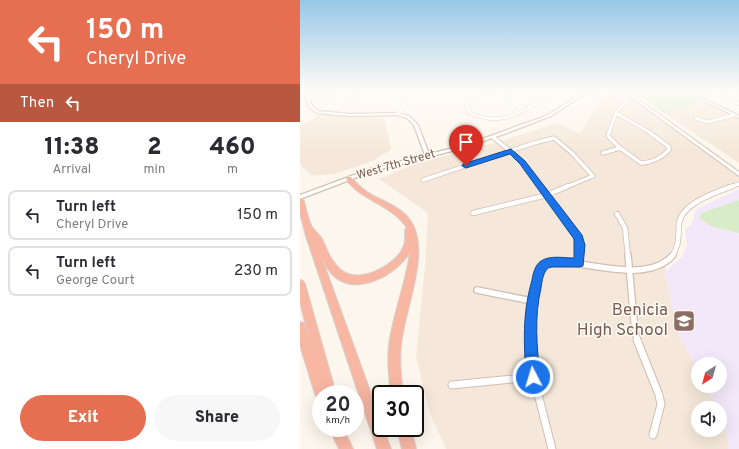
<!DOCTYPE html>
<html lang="en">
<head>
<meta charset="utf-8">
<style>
	:root { --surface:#fff; --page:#f7f7f7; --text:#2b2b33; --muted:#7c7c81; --line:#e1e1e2; --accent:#e76f51 }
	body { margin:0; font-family:Overpass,sans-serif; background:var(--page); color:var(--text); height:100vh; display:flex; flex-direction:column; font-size:15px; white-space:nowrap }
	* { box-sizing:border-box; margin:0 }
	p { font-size:13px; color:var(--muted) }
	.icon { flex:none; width:22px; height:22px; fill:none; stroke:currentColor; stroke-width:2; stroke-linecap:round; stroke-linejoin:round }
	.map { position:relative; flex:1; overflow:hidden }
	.drawer { display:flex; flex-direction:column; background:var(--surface); width:300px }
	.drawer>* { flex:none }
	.top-card { background:#e76f51; color:#fff; overflow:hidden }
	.needle { width:26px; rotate:216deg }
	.fabs { position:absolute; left:391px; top:357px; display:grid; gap:8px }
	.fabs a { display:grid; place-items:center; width:36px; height:36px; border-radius:50%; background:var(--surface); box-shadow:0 4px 16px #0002; font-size:20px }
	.speed { position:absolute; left:12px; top:385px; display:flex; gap:8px; font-size:20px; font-weight:700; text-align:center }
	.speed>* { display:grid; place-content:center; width:52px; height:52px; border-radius:50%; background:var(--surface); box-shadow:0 4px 16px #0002; line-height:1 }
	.speed small { font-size:10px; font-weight:400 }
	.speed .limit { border:2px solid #111; border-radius:6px; background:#fff; color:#111 }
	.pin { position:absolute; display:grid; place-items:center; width:34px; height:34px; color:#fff; margin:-41px -17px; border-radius:50% 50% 50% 0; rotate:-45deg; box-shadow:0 0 4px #0007 }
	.pin .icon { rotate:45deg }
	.me { position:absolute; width:44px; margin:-22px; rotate:355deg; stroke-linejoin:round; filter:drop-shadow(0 0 3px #0008) }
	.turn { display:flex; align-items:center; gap:14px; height:84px; padding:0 20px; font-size:18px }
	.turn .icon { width:52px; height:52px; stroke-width:2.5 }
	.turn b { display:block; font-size:28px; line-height:34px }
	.then { display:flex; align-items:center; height:38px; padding:0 20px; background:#0003; gap:8px; font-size:15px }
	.eta { display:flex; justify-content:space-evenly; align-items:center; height:68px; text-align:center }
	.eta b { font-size:24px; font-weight:800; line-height:28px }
	.primary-button { display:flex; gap:8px; margin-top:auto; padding:8px 20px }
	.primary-button a { flex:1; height:46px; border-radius:24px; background:var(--accent); color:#fff; font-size:16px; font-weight:800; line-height:46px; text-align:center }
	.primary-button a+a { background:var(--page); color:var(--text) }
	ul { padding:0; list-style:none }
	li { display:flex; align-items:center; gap:12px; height:50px; margin:0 8px 6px; padding:0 12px; border:2px solid var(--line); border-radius:8px }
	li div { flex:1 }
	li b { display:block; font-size:15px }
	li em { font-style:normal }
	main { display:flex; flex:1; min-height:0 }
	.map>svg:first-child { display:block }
</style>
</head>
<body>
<main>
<section class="drawer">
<div class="top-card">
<div class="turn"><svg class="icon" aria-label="left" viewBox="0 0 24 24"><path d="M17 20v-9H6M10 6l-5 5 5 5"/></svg><div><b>150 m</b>Cheryl Drive</div></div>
<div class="then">Then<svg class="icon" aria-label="left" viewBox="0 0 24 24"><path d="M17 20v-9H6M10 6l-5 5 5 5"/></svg></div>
</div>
<div class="eta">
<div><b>11:38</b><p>Arrival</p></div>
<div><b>2</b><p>min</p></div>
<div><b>460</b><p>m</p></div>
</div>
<ul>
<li><svg class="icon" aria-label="left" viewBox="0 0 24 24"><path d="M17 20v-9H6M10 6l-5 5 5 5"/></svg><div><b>Turn left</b><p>Cheryl Drive</p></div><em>150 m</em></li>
<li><svg class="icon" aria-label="left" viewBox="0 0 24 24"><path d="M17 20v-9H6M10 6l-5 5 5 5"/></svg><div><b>Turn left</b><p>George Court</p></div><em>230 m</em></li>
</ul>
<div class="primary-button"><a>Exit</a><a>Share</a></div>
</section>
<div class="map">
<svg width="439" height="449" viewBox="0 0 439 449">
	<rect width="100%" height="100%" fill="#fdf6ec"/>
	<!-- residential -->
	<g fill="#f5e8da">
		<polygon points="322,92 439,175 439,183 394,202 383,209 377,221 376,243 367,256 365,272 378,333 398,371 398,386 406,386 417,408 398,408 398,430 420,430 420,415 429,444 428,449 146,449 130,414 116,356 125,267 128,213 79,179 112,165 197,142 258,123 280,134 299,101 306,95"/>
		<polygon points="404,101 439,119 439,163 364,113"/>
		<polygon points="21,114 45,116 84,116 91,149 73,161 35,174 12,176 0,165 0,127"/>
	</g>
	<!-- education -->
	<polygon fill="#f3e8fa" points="439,189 439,449 428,449 429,444 420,415 420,408 417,408 406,386 420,386 420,364 398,364 398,371 378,333 365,272 382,257 387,246 385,230 386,228 391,226 396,209"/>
	<!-- green -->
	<g fill="#d8ecc9">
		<polygon points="331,89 378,89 403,101 364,113"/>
		<polygon points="439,200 439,233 411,226 399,218 401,213"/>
	</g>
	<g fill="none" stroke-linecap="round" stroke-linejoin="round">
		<!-- minor-far4 casing -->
		<g stroke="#d1beb0" stroke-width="4">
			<g id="minor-far4">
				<polyline points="313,89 328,101 321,106 316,113"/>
				<polyline points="432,89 439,92"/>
				<polyline points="101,92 118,89"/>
				<polyline points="394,95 411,91 439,104"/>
				<polyline points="7,98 24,94 57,95"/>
				<path d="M 217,113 L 207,102 L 206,89 L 179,95 L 167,105 L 170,113 C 208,131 231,103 263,89"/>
				<polyline points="316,113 351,133"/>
				<polyline points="98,114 105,105 100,89"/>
				<polyline points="395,118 408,122 434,115"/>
				<polyline points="309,133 316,113"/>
			</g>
		</g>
		<!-- minor-far3 casing -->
		<g stroke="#d1beb0" stroke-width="5">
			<g id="minor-far3">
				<path d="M 309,132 L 308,136 L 320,148 L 341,163 C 352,163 361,158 369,150 L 369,147 L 349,132"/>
				<polyline points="193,137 223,162 242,187"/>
				<polyline points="303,153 320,148"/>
				<polyline points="123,180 234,143 254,138 272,153 293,176 266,187"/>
				<polyline points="431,187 439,184"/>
			</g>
		</g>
		<!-- minor-far2 casing -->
		<g stroke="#d1beb0" stroke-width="6">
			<g id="minor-far2">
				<path d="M 241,186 C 256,207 281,229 279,256"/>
				<polyline points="173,213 247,195 268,186"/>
				<polyline points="317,214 325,228 328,256"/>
				<path d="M 372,256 C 380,245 378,235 379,223 C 382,203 417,192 433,186"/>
			</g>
		</g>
		<!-- minor-far1 casing -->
		<g stroke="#d1beb0" stroke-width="8">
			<g id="minor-far1">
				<polyline points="328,255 335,332 338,341"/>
				<polyline points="279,263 279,255"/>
				<polyline points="177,290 232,301"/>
				<path d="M 230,341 C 228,316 234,292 241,268 L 250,263 L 262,262 C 295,264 349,283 373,255"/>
			</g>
		</g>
		<!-- minor casing -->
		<g stroke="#d1beb0" stroke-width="9">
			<g id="minor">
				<polyline points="230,340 235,382 252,449"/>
				<polyline points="337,340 359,395 361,404 353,435"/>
				<polyline points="152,385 233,377"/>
			</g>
		</g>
		<!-- tertiary casing -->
		<g stroke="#d1beb0" stroke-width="2.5">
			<g id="tertiary">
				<path d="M 2,89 L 4,89 L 13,107 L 19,111 L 49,114 L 98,113 L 109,116 L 118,125 L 129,154 C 160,147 190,137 220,125 C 229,122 240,119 249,114 C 267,105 280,88 304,89 L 281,96 L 251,116 L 207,133 L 160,149 L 73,171 L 0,199 L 0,195 L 70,169 L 125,155 L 114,125 L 107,118 L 98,115 L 49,116 L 17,113 L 10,108 Z"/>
				<polygon points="380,89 384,89 439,116 439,118"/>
			</g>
		</g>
		<!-- secondary casing -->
		<g stroke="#d6c0b0" stroke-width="2">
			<polygon id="secondary" points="320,89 324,89 439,172 439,176"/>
		</g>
		<!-- motorway casing -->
		<g stroke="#dad1cd" stroke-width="2">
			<g id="motorway">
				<path d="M 47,177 L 51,177 C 56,183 61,188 67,192 C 81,201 100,206 110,220 C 132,251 104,310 101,345 C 99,361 101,378 103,394 L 91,394 C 89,378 87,361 89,345 C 93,314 106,284 110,252 C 97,274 58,296 35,277 C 29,272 26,265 22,259 L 81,421 L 81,428 L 83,428 L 91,449 L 77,449 L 6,236 L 0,213 L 0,198 L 4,201 C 6,209 8,220 12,227 C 15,231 19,235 22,239 C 27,250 31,262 41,270 C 58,285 95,266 103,248 C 106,242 105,237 105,230 L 107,228 C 92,204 61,201 46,179 Z"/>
				<polygon points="0,280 3,281 5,284 36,394 21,394 21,400 17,398 15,394 0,345 0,322 4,323 10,342 0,302"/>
				<polygon points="29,428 43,428 53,449 39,449"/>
				<polygon points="97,428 111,428 116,449 102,449"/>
			</g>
		</g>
		<!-- minor-far4 -->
		<use href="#minor-far4" stroke="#fff" stroke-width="3"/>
		<!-- minor-far3 -->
		<use href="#minor-far3" stroke="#fff" stroke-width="3.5"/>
		<!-- minor-far2 -->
		<use href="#minor-far2" stroke="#fff" stroke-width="4.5"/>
		<!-- minor-far1 -->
		<use href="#minor-far1" stroke="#fff" stroke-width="5.5"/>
		<!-- minor -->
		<use href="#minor" stroke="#fff" stroke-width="7"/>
		<!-- tertiary -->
		<use href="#tertiary" fill="#fff" fill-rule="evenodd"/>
		<!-- secondary -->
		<use href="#secondary" fill="#fff" fill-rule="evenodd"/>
		<!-- motorway -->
		<use href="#motorway" fill="#f7b7a3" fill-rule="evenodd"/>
	</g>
	<!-- sky -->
	<linearGradient id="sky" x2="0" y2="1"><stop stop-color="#97c7e8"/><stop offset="0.59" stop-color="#fefbf6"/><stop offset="1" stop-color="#fefbf6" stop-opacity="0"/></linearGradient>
	<rect width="439" height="152" fill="url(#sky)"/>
	<!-- route -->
	<path fill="#1a73e8" stroke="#114b97" d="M 211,149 L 225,161 L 282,235 L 285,245 L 283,266 L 279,267 L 252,267 L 248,268 C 243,273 242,281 241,288 C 234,318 237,347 240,377 L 238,382 L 233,384 L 228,382 L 226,377 C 224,342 222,315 232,280 C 233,274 235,265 241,261 C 250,255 264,258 274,258 L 274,239 L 220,164 L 210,154 L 166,168 L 162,166 L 163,164 Z"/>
	<!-- icons -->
	<defs>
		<g id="school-square" transform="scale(1.15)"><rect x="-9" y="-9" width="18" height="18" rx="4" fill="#8d6e63" stroke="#fffaf3"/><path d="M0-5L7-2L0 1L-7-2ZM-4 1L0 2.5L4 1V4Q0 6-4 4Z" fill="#fff"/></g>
	</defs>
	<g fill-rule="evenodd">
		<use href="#school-square" x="384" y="321"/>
	</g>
	<g text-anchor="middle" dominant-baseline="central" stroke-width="3" stroke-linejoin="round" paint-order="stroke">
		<!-- far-street labels -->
		<g font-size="12" fill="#7a5c4d" stroke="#fffaf3">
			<text transform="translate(96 165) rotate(-16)">West 7th Street</text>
		</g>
		<!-- near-education labels -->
		<g font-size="17" fill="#785e54" stroke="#fffaf3" text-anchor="end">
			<text x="368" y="311">Benicia<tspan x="368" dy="20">High School</tspan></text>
		</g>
	</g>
</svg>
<div class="fabs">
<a><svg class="needle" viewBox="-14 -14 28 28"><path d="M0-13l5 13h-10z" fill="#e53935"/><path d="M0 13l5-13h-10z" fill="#7c7c81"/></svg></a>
<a><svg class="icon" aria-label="sound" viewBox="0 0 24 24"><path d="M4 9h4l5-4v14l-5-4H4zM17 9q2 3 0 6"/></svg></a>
</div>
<div class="speed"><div>20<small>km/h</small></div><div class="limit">30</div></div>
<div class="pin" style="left:166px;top:166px;background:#d93025"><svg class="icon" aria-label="arrive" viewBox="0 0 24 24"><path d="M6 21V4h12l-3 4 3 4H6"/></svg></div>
<svg class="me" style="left:233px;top:377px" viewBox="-20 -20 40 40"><circle r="17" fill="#1a73e8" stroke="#fff" stroke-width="3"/><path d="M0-11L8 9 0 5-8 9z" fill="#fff"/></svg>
</div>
</main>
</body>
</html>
